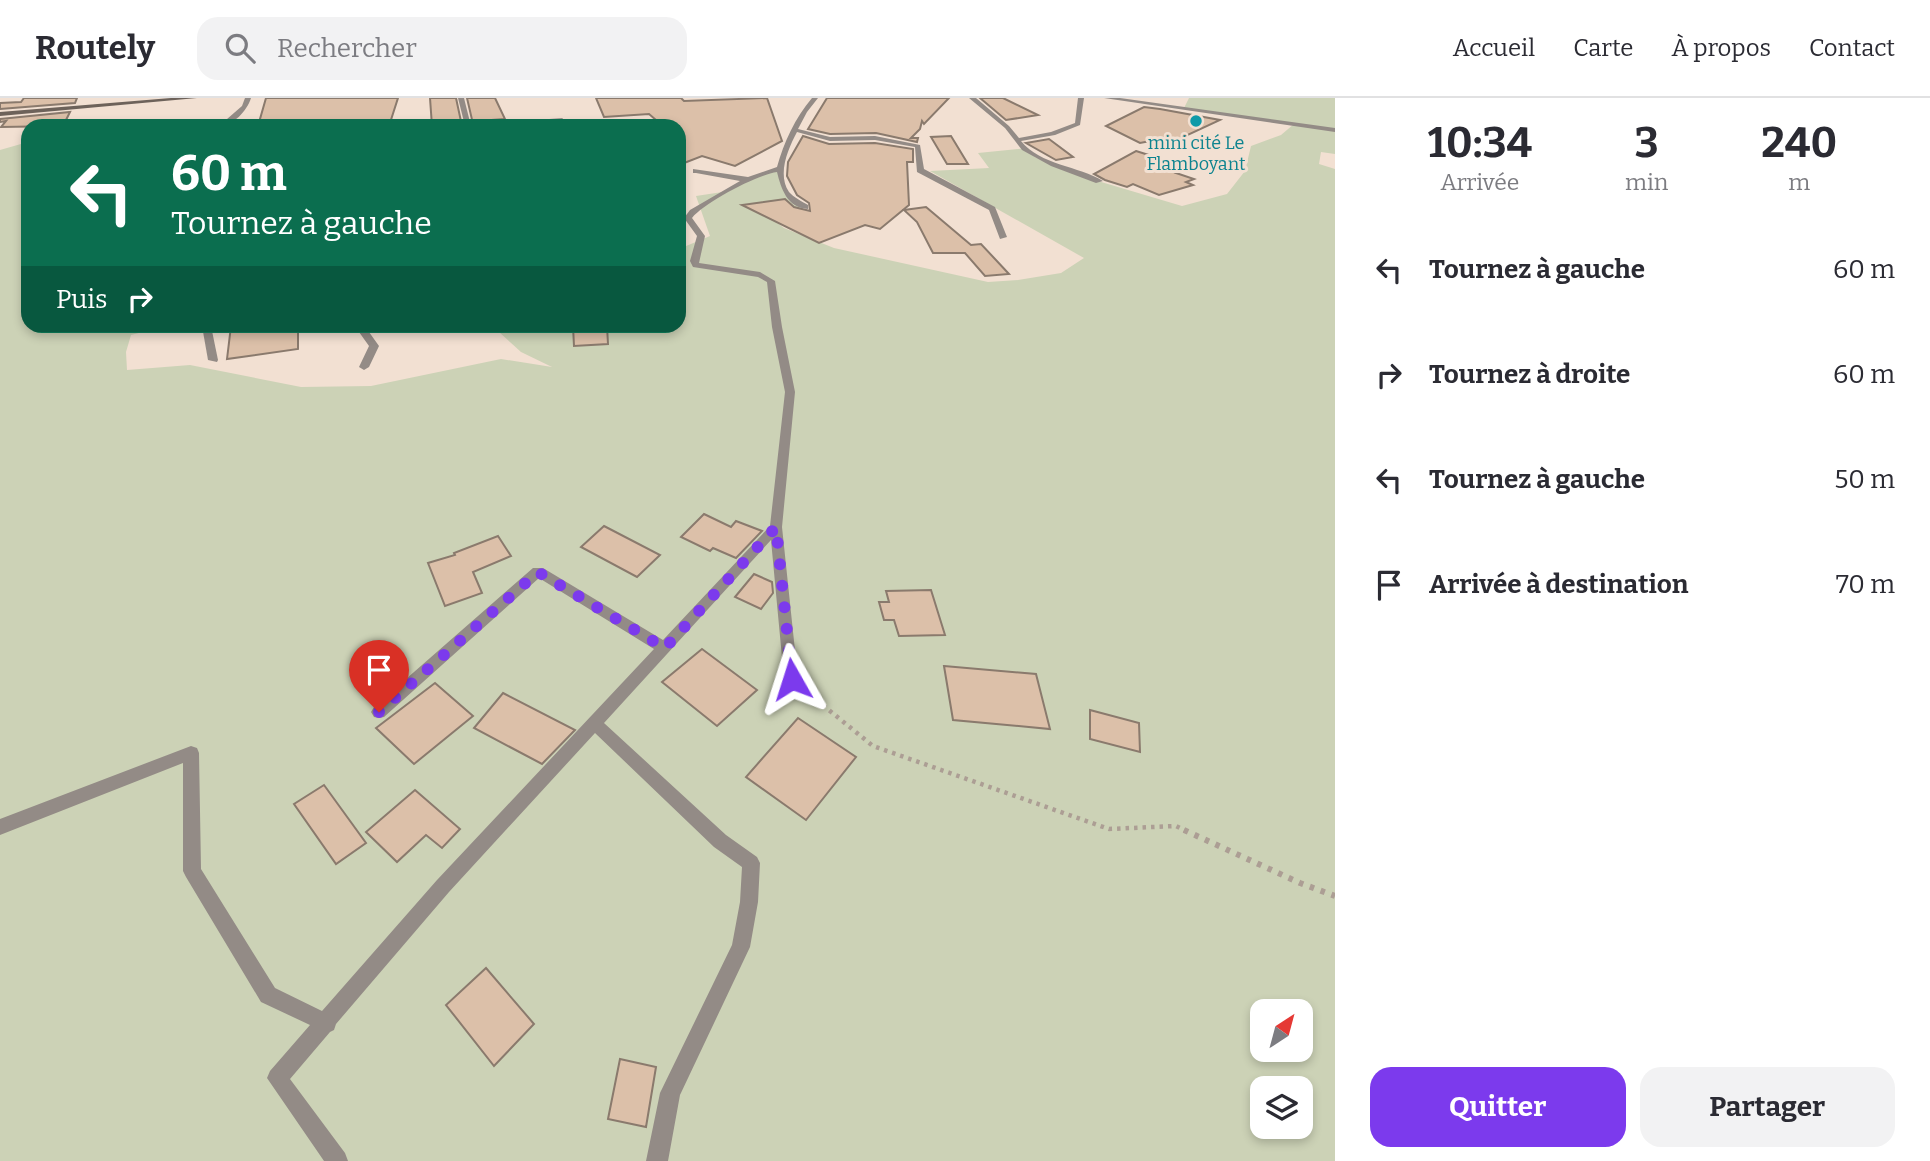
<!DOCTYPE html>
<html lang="fr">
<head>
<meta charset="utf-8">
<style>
	:root { --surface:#fff; --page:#f2f2f3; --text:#2b2b33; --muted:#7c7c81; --line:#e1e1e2; --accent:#7c3aed }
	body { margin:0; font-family:Bitter,serif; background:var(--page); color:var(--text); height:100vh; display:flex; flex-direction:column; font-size:26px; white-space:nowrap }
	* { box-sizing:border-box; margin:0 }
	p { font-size:23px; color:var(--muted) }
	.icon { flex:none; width:38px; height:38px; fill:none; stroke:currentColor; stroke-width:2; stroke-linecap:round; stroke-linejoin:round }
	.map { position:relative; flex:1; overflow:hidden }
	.details { display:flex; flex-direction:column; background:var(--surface); width:595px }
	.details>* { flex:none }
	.guide { position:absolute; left:21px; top:21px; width:665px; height:214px; border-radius:21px; box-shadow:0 4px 10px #0003; background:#0b6e4f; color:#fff; overflow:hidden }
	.needle { width:46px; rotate:36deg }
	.buttons { position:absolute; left:1250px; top:901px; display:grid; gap:14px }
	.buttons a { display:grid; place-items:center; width:63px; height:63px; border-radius:14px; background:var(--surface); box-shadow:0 4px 10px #0003; font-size:35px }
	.pin { position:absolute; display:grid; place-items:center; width:60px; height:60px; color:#fff; margin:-72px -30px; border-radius:50% 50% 50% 0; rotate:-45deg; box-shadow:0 0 7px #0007 }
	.pin .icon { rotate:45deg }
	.me { position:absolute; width:77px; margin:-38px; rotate:354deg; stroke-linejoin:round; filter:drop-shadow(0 0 5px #0008) }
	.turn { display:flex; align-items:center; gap:24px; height:147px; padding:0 35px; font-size:32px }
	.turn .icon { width:91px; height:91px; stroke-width:2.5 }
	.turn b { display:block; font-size:49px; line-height:60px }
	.then { display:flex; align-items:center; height:66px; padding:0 35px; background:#0003; gap:14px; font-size:26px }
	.eta { display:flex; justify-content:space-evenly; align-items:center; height:119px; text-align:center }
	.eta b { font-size:42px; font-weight:700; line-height:49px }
	.button { display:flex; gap:14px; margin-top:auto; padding:14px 35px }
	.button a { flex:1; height:80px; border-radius:21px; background:var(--accent); color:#fff; font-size:28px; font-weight:700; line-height:80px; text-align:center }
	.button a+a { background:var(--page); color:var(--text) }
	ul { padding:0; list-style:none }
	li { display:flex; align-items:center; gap:21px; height:105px; padding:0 35px }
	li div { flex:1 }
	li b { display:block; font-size:26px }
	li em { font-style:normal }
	header { display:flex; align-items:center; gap:42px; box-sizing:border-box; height:98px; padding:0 35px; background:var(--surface); border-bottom:2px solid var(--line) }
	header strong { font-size:33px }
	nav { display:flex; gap:38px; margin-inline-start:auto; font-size:24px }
	.search { width:490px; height:63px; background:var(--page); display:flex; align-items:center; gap:18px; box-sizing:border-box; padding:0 24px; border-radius:21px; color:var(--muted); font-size:26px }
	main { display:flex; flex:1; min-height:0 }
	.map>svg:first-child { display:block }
</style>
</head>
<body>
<header>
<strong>Routely</strong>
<div class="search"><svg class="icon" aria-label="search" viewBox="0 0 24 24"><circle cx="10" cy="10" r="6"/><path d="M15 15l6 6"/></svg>Rechercher</div>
<nav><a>Accueil</a><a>Carte</a><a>À propos</a><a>Contact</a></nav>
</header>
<main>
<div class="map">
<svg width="1335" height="1063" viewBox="0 0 1335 1063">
	<rect width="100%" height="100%" fill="#f2e0d2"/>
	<!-- green -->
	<path fill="#ccd2b6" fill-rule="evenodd" d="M 1189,0 L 1335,0 L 1335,56 L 1321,54 L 1319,66 L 1335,71 L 1335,1063 L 0,1063 L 0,52 L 28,44 L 28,228 L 166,228 L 131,237 L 126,254 L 127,272 L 190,267 L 301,289 L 371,288 L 501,261 L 552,269 L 521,254 L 499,234 L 488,228 L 679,228 L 679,151 L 710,138 L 696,98 L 729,93 L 758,77 L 780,71 L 786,95 L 803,109 L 776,124 L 784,130 L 834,150 L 988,184 L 1018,182 L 1061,175 L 1084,160 L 930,73 L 989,70 L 978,55 L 1028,50 L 1035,59 L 1081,78 L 1182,108 L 1227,96 L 1245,73 L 1251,48 L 1281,37 L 1294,26 L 1184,10 ZM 1262,914 L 1300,914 L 1300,952 L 1262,952 ZM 1262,990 L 1300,990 L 1300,1029 L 1262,1029 Z"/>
	<!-- building -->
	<g fill="#dcc0a9" stroke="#8a7a6d" stroke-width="2">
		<polygon points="24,0 77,0 75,5 0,11 0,5 21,4"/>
		<polygon points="266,0 398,0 389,28 258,28"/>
		<polygon points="430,0 456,0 462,28 432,28"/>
		<polygon points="467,0 495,0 505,21 478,23 473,26"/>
		<polygon points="596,0 681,0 684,3 767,0 782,43 735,68 702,58 679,67 679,28 663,28 649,16 604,19"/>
		<polygon points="827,0 949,0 924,26 922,23 920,31 911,40 918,40 917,44 876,35 830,36 808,31"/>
		<polygon points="980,0 1003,0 1038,17 1006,22"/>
		<polygon points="1144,9 1160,11 1220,22 1164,48 1161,41 1140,45 1106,28"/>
		<polygon points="70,14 63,28 1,29 6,23 0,24 0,21"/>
		<polygon points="803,38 829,46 875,45 913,51 913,64 907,64 909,107 880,131 865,127 819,145 742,107 785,101 794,109 810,113 809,105 797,97 787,78 788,64"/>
		<polygon points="951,38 968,66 947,66 931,39"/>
		<polygon points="1049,41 1073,59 1056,62 1026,45"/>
		<polygon points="1136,53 1187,69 1176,75 1194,81 1186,84 1193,87 1159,97 1133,86 1127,89 1105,82 1094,76"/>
		<polygon points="926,109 971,147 981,146 1009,176 985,178 965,155 933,155 917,124 904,112"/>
		<polygon points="231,228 298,228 298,251 227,261"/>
		<polygon points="573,228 607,228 608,246 574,248"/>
		<polygon points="704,416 731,429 736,423 762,433 736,460 713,450 710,453 681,439"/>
		<polygon points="604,428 660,457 637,479 581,449"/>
		<polygon points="498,438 511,458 473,474 482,495 445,508 428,465 455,457 454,455"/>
		<polygon points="754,476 772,484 773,495 761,511 735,499"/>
		<polygon points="931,492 945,537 899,538 894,522 884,522 879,504 889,504 886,493"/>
		<polygon points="702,551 757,592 717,628 662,584"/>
		<polygon points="944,568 1036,576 1050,631 953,622"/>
		<polygon points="435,585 473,618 414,666 376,630"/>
		<polygon points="503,595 575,632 542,666 474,630"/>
		<polygon points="1090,612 1139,625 1140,654 1090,641"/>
		<polygon points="798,620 856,659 806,722 746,679"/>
		<polygon points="324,687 366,745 336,766 294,706"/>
		<polygon points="415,692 460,731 442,750 426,737 397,764 366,734"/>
		<polygon points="486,870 534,926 494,968 446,907"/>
		<polygon points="620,961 656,969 646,1029 608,1021"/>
	</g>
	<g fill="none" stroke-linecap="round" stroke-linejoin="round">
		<!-- path-far1 -->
		<polyline stroke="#ac9e94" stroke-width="4.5" stroke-dasharray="3.5 5" stroke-linecap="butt" points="803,591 873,648 1109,731 1176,728 1188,734"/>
		<!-- path -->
		<polyline stroke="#ac9e94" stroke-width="6" stroke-dasharray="4.5 7" stroke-linecap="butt" points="1184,732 1300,785 1335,798"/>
		<!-- minor -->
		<g fill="#938b86" fill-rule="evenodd">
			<path d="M 245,0 L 251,0 C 247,13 233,28 219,28 L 242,8 Z"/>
			<polygon points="458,0 464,0 471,28 465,28"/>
			<path d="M 812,0 L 818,0 L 807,14 L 798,31 L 830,39 L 875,38 L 920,47 L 924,71 L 995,109 L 1007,139 L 1000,141 L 989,112 L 917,74 L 915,49 L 875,42 L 830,43 L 797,34 C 788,51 777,76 789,94 C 793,99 803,104 808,107 L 808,111 C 787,110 781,90 777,74 C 757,77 705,104 692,120 L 705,138 L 699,165 L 760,174 L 775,183 L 782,229 L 795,294 L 782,429 L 798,581 L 796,585 L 791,587 L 786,585 L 784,581 L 771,442 L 604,625 L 726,737 L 757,759 L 760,765 L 758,804 L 750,849 L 680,997 L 668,1063 L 646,1063 L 660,995 L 732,847 L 740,804 L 742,769 L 714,749 L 595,635 L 449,794 L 336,926 L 334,932 L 330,934 L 290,981 L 345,1055 L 348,1063 L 324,1063 L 267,980 L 270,973 L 310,927 L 261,904 L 186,779 L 183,773 L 183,665 L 0,737 L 0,721 L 191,648 L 197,650 L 199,655 L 201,771 L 275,890 L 322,913 L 437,782 L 654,551 L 539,480 L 384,619 L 379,620 L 374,619 L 371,614 L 374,609 L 533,470 L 543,470 L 663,542 L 770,428 L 785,294 L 772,229 L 767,184 L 758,179 L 693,169 L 690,163 L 697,138 L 684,120 L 690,112 L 740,83 L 696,75 L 693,75 L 693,71 L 748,79 L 777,69 C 784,44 795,20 812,0 Z"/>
			<path d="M 969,0 L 976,0 L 1009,28 L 1019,40 L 1051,34 L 1075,25 L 1078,0 L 1084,0 L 1080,27 L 1055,37 L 1021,43 C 1040,67 1079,68 1103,83 L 1096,85 L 1051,68 L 1022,52 L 1005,30 Z"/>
			<polygon points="1104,0 1120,0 1335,30 1335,34"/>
			<polygon points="563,20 561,23 475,28 478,26"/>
			<polygon points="202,228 211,228 218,262 217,264 208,262"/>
			<polygon points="362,228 370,228 369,234 379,248 369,269 364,272 359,269 369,248 359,234"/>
		</g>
		<!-- secondary -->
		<polygon fill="#6d625a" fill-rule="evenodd" points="171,0 197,0 0,18 0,14"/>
	</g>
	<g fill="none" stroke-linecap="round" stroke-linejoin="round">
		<!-- route -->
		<polyline stroke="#7c3aed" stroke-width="12" stroke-dasharray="0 21.6" points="379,614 538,474 665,550 776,429 792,581"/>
	</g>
	<!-- markers -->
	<circle fill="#0f9aa8" stroke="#f2e0d2" stroke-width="2.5" cx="1196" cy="23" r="7"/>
	<g text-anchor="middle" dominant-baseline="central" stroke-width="6" stroke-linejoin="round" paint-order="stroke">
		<!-- far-culture labels -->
		<g font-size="18" fill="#0d838f" stroke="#f2e0d2">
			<text x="1196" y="45">mini cité Le<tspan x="1196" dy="21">Flamboyant</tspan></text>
		</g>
	</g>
</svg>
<div class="buttons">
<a><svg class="needle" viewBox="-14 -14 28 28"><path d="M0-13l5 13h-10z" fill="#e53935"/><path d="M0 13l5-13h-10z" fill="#7c7c81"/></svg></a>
<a><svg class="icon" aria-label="layers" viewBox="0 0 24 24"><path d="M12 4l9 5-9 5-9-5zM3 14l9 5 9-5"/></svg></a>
</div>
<div class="pin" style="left:379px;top:614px;background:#d93025"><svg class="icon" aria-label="arrive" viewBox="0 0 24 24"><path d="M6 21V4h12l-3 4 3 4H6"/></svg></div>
<svg class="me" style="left:792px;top:581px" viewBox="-20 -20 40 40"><path d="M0-17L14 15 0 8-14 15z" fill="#7c3aed" stroke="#fff" stroke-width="4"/></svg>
<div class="guide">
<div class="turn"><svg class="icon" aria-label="left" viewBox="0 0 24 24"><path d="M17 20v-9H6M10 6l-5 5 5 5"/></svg><div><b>60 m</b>Tournez à gauche</div></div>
<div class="then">Puis<svg class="icon" aria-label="right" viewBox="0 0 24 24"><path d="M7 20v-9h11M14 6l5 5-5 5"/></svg></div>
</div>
</div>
<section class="details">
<div class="eta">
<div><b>10:34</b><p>Arrivée</p></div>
<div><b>3</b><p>min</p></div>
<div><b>240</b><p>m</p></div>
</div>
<ul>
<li><svg class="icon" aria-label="left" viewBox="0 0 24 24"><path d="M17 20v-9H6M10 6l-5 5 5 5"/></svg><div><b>Tournez à gauche</b></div><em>60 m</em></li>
<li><svg class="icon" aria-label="right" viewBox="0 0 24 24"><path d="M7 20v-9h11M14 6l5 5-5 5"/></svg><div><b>Tournez à droite</b></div><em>60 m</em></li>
<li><svg class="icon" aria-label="left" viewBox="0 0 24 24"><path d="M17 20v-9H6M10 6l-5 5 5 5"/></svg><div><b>Tournez à gauche</b></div><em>50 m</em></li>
<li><svg class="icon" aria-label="arrive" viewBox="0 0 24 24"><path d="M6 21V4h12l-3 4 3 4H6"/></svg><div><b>Arrivée à destination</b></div><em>70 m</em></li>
</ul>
<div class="button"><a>Quitter</a><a>Partager</a></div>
</section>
</main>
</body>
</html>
